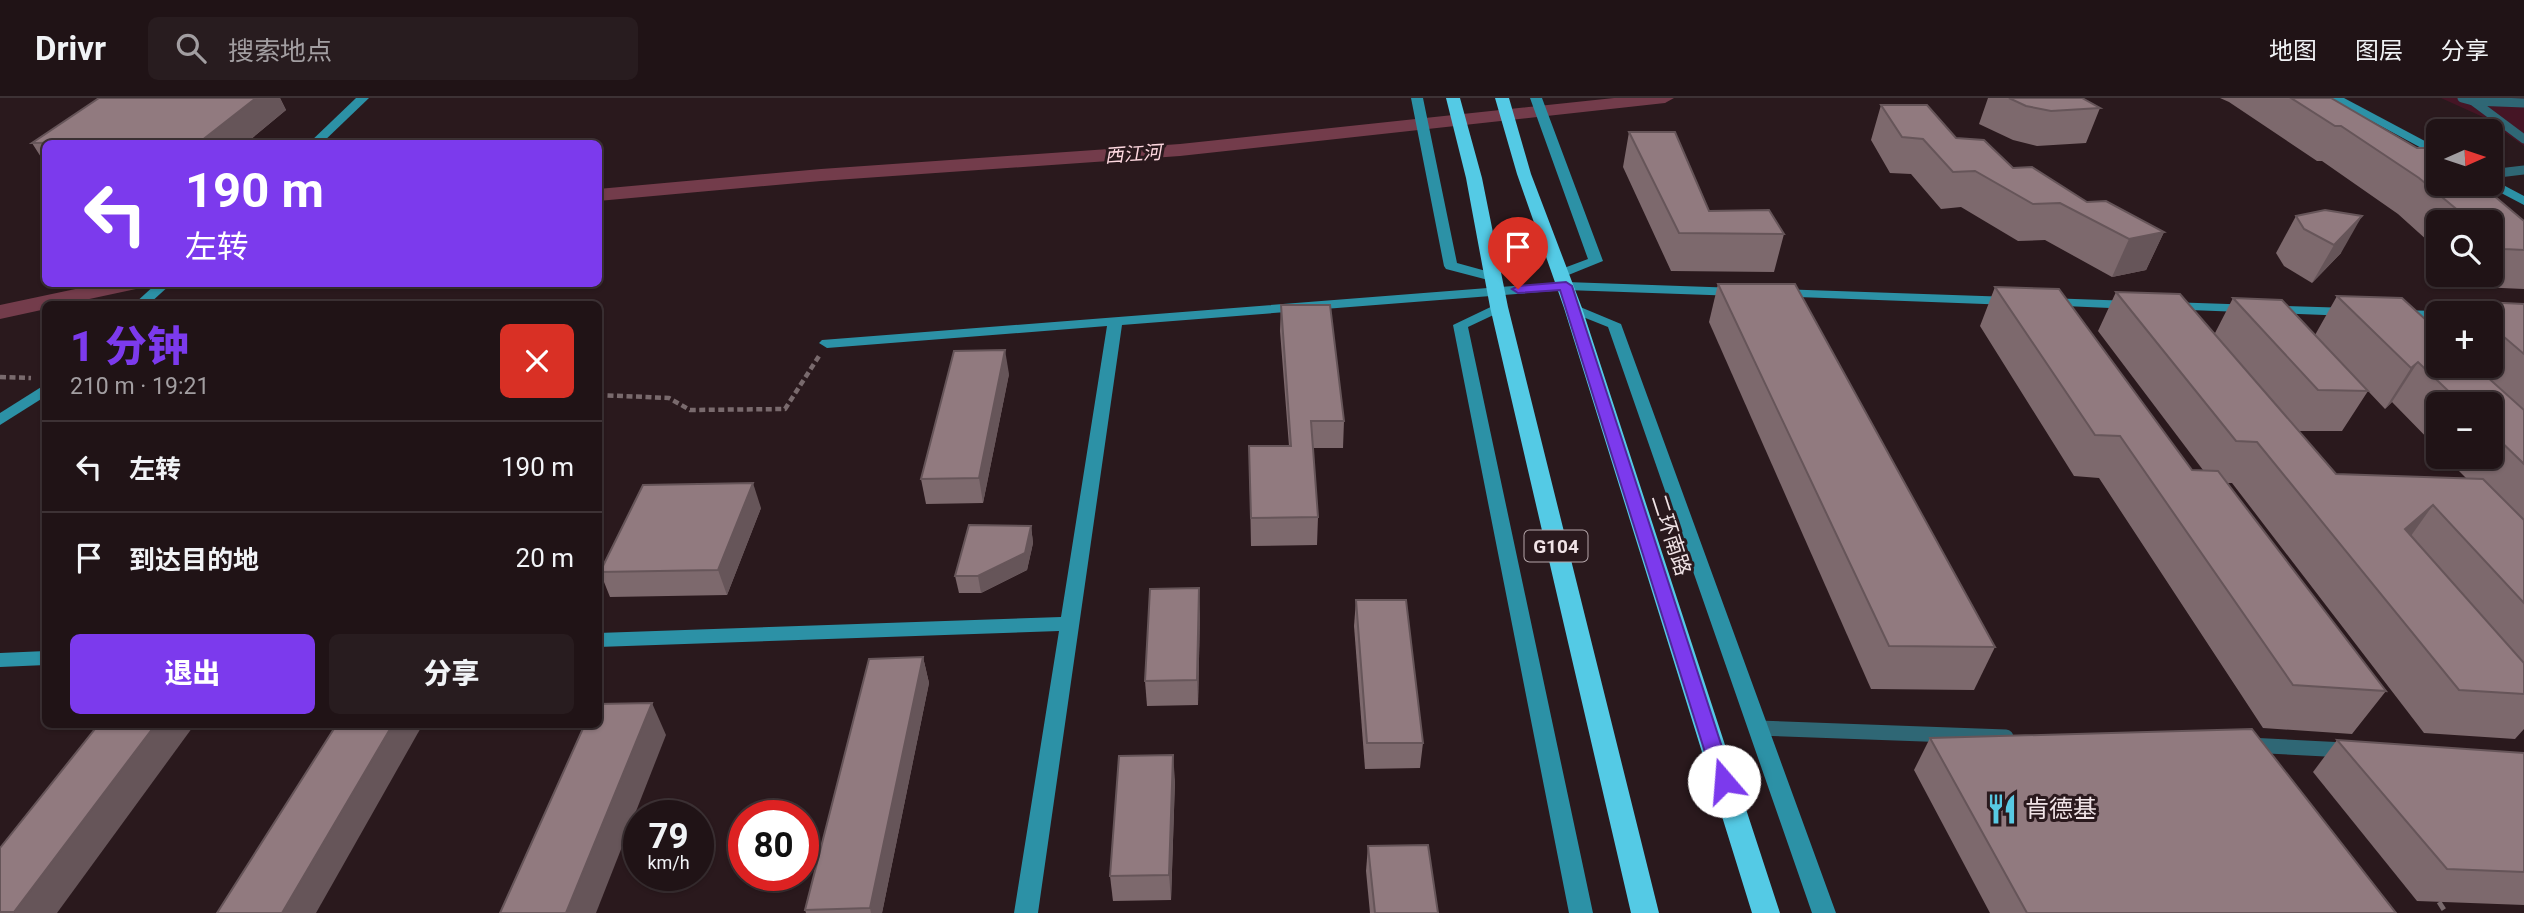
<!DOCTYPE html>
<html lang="zh">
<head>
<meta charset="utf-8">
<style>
	:root { --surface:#201316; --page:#281c1f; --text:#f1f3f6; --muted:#a29ea1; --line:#3d3235; --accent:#7c3aed }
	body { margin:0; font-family:Roboto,"Noto Sans SC",sans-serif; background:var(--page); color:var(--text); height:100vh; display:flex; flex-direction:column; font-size:26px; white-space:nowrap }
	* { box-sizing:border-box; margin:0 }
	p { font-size:23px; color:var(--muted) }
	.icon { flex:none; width:38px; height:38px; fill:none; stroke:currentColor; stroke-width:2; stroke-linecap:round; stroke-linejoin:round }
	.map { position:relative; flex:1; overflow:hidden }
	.details { position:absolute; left:42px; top:203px; width:560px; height:427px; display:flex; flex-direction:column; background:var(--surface); border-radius:10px; box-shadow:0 2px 5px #0004,0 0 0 2px var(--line) }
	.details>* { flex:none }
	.top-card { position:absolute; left:42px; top:42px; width:560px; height:147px; border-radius:10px; box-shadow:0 2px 5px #0004,0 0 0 2px var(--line); background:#7c3aed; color:#fff; overflow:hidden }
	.needle { width:46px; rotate:87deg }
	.tools { position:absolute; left:2426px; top:21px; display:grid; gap:14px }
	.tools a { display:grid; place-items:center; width:77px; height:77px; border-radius:10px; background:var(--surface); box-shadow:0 2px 5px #0004,0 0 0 2px var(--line); font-size:35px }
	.speed { position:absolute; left:623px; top:702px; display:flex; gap:14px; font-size:35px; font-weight:700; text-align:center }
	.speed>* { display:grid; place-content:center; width:91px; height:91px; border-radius:50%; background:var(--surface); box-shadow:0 2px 5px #0004,0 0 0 2px var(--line); line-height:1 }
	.speed small { font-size:18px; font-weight:400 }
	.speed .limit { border:10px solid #d22; background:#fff; color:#111 }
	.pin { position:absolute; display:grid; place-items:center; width:60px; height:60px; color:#fff; margin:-72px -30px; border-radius:50% 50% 50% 0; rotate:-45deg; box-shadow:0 0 7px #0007 }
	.pin .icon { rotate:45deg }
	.me { position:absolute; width:77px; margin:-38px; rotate:342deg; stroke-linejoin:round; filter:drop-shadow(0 0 5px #0008) }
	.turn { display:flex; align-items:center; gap:24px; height:147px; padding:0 28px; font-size:32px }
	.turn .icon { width:91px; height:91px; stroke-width:2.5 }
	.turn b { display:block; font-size:49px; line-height:60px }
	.round { display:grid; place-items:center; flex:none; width:74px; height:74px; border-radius:10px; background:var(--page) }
	.headline { display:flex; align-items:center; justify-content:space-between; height:119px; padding:0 28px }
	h1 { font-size:42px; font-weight:800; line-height:52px; color:var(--accent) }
	.primary-button { display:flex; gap:14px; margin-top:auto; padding:14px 28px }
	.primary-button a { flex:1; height:80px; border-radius:10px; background:var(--accent); color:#fff; font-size:28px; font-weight:800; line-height:80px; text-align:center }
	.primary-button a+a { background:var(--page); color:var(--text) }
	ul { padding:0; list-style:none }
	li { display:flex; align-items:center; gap:21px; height:91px; padding:0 28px; border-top:2px solid var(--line) }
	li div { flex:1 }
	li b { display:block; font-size:26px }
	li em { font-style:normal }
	header { display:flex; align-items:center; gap:42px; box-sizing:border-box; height:98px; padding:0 35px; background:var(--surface); border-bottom:2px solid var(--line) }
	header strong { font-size:33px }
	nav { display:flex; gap:38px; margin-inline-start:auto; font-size:24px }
	.search { width:490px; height:63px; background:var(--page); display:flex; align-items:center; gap:18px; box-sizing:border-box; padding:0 24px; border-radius:10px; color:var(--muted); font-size:26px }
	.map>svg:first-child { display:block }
</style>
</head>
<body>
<header>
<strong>Drivr</strong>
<div class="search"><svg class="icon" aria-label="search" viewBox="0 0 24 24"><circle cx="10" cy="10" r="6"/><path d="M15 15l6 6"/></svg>搜索地点</div>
<nav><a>地图</a><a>图层</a><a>分享</a></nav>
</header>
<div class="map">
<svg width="2524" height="815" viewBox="0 0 2524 815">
	<rect width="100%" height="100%" fill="#2a191d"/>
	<!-- green -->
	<polygon fill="#451525" points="2441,0 2524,0 2524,48 2483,19"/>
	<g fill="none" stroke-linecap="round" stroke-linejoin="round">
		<!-- canal -->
		<g fill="#733c4b" fill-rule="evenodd">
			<polygon points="1614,0 1674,0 1665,5 1180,58 821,83 598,103 598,91 821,71 1180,46"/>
			<polygon points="99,186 139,186 136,191 66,206 46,206 46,211 0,221 0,207"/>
		</g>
		<!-- path-far1 -->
		<g stroke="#796a6d" stroke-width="4.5" stroke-dasharray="6 3.5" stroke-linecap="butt">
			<polyline points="0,279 31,280"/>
			<polyline points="598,297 669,300 690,312 785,311 819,258"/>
		</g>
		<!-- path -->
		<polyline stroke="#796a6d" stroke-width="5" stroke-dasharray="9 4.5" stroke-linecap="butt" points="2439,804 2446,815"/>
		<!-- lane-far1 -->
		<g stroke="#2f6775" stroke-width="9">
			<polyline points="2462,0 2473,3 2524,41"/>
			<polyline points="2473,3 2524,5"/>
			<polyline points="2490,76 2524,72"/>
		</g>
		<!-- lane -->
		<g stroke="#2f6775" stroke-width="15">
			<polyline points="1758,630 2006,639"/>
			<polyline points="2248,647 2345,652"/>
		</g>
		<!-- secondary -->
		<g fill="#2c91a6" fill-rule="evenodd">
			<polygon points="356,0 369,0 321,46 308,46"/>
			<polygon points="1411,0 1423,0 1457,165 1497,176 1497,182 1492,183 1446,171 1444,168"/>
			<polygon points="1530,0 1542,0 1603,163 1561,180 1554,176 1556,173 1588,161"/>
			<polygon points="2329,0 2344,0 2438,50 2438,59"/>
			<polygon points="2490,80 2524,98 2524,107 2486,87 2490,86"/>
			<polygon points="1566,184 1738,190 1745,194 1738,198 1566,192 1122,227 1038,815 1014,815 1059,533 598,549 598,535 1061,519 1107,228 827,250 819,245 822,242"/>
			<polygon points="156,186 171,186 149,206 134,206"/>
			<polygon points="1777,191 2011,199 2018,203 2011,207 1772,198 1770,195"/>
			<polygon points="2046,200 2133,203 2140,207 2133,211 2041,207 2039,204 2041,201"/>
			<polygon points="2168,204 2350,210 2357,214 2350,218 2163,211 2161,208"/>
			<polygon points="1499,205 1504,206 1506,209 1504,212 1468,229 1593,815 1569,815 1453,227"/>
			<polygon points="1573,206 1621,226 1836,815 1812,815 1608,229 1568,213 1566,210 1568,207"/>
			<polygon points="2396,212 2438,213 2444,215 2438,215 2438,221 2391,219 2389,216 2391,213"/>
			<polygon points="46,286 46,298 0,327 0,315"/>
			<polygon points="46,553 46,567 0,569 0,555"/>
		</g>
		<!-- highway -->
		<g fill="#54cae5" fill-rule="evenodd">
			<polygon points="1446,0 1460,0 1482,80 1508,209 1659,815 1631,815 1490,209 1466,80"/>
			<polygon points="1495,0 1509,0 1531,76 1582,210 1780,815 1752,815 1564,210 1517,76"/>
		</g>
	</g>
	<!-- wall -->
	<g fill="#7d696d" fill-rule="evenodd">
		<polygon points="99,0 280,0 286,12 245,46 46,46 46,67 32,45"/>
		<polygon points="1988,0 2082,0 2100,10 2086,45 2037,48 2013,42 1979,26"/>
		<polygon points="2220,0 2331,0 2524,123 2524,191 2479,189 2465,177 2490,177 2490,124 2438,124 2438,152 2398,116 2322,63 2317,63 2229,4"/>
		<polygon points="1881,7 1956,40 2013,70 2087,104 2164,134 2146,172 2112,179 2045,142 2018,143 1961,109 1941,111 1911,76 1890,75 1871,42"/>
		<polygon points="1629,34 1709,113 1784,136 1774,174 1671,173 1623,69"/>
		<polygon points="2325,112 2341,155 2312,185 2284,168 2276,155 2296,118"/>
		<polygon points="1718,186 1995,549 1974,592 1871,591 1709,224"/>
		<path d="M 1995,189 L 2192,372 L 2203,372 L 2098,233 L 2116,194 L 2215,235 L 2233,200 L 2315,237 L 2337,198 L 2438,268 L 2490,268 L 2490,215 L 2455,215 L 2463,203 L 2524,206 L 2524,631 L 2515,641 L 2424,635 L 2232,385 L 2227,385 L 2386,593 L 2352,636 L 2263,630 L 2099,380 L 2074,378 L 1980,228 ZM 2368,293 L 2385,311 L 2392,304 L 2438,351 L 2438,306 L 2490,306 L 2490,359 L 2445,359 L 2466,380 L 2336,376 L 2299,333 L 2342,333 Z"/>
		<polygon points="1281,207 1344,323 1343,350 1313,350 1318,419 1317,447 1251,448 1249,348 1289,348 1280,233"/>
		<polygon points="1009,276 983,405 926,406 921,381"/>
		<polygon points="761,410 727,497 610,499 600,474"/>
		<polygon points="1031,428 1033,445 1027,472 981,495 959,495 955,478"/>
		<polygon points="1356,502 1423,645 1420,670 1365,671 1354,528"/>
		<polygon points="1200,515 1198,607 1147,608 1145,583"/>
		<polygon points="923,559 929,585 882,815 806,815 805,812"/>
		<polygon points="1930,640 2396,815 1990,815 1914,672"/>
		<polygon points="2337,642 2524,655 2524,807 2417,803 2313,674"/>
		<polygon points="1175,682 1171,802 1113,803 1110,778"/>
		<polygon points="1368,748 1438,815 1370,815 1366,773"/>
	</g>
	<!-- shaded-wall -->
	<g fill="#665559">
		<polygon points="256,0 280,0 286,12 245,46 202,46 201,43"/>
		<polygon points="2362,118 2341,155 2312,185 2334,147"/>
		<polygon points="2164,134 2146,172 2112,179 2129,141"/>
		<polygon points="1005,252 1009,276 983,405 979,380"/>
		<polygon points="2418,264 2392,304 2385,311 2411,270"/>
		<polygon points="753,385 761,410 727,497 718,472"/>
		<polygon points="2433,407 2403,449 2405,431"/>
		<polygon points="1031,428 1033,445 1027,472 981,495 978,478"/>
		<polygon points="1199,490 1200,515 1198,607 1197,582"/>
		<polygon points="923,559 929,585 882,815 871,815 870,810"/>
		<polygon points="652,605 666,637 596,815 566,815"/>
		<polygon points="156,626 195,626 57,815 15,815 14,814"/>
		<polygon points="393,626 423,626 316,815 282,815"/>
		<polygon points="1173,657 1175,682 1171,802 1169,777"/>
	</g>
	<!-- building -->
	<g fill="#917a7f" stroke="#665559" stroke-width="2">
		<polygon points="99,0 256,0 201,43 32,45"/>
		<polygon points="2009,0 2082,0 2100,10 2051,13 2026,8"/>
		<polygon points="2291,0 2331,0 2417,50 2424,50 2438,58 2438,86 2480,86 2524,123 2524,152 2504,151 2490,140 2490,124 2472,124 2419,80 2341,28 2335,28"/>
		<polygon points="1881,7 1927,7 1956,40 1984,42 2013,70 2032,69 2087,104 2106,103 2164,134 2129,141 2060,105 2033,106 1975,73 1953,74 1923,41 1902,39"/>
		<polygon points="1629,34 1675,34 1709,113 1769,112 1784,136 1679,135"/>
		<polygon points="2325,112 2362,118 2334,147 2304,131 2296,118"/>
		<polygon points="1718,186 1795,186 1995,549 1889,548"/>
		<polygon points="1995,189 2059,191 2192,372 2218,373 2386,593 2293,587 2120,338 2095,337"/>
		<polygon points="2116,194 2180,196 2336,376 2483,381 2524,422 2524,505 2433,407 2405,431 2524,565 2524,596 2459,592 2257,344 2236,343"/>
		<polygon points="2337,198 2402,200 2438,233 2438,268 2475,268 2524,312 2524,366 2490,333 2490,306 2462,306 2418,264 2411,270"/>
		<polygon points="2233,200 2282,202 2368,293 2318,292"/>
		<polygon points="2463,203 2524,206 2524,256 2490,227 2490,215 2477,215"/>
		<polygon points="1281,207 1330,207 1344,323 1311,323 1318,419 1251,420 1249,348 1291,348"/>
		<polygon points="1005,252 979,380 921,381 954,253"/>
		<polygon points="753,385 718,472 600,474 643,387"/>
		<polygon points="969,427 1031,428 1025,455 978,478 955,478"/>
		<polygon points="1199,490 1197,582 1145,583 1150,491"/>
		<polygon points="1356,502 1406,502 1423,645 1367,645"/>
		<polygon points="923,559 870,810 805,812 869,561"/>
		<polygon points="652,605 566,815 500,815 585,626 598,626 598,606"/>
		<polygon points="99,626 156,626 14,814 0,814 0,750"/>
		<polygon points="337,626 393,626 282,815 217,815"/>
		<polygon points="2252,631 2396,815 2027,815 1930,640"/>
		<polygon points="2337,642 2524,655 2524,774 2447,771"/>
		<polygon points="1173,657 1169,777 1110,778 1119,658"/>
		<polygon points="1428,747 1438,815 1375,815 1368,748"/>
	</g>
	<!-- route -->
	<polygon fill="#7c3aed" stroke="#51269a" stroke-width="2" points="1566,184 1572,188 1733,683 1731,689 1724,691 1717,689 1714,683 1560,192 1518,195 1512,191 1518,188"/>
	<!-- icons -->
	<defs>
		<g id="restaurant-bare" transform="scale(2.415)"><path d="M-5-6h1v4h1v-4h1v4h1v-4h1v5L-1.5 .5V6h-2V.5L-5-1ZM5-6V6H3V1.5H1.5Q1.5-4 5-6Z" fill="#58c9e3" stroke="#2a191d" stroke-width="2.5" paint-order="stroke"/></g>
	</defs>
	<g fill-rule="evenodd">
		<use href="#restaurant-bare" x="2002" y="711"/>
	</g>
	<g text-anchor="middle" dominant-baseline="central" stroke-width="6" stroke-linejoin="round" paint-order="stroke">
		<!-- far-water labels -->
		<g font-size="19" font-style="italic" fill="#fdd7df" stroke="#2a191d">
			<text transform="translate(1133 56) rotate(-4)">西江河</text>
		</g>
		<!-- shield labels -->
		<rect fill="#2a191d" stroke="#b5a6aa" stroke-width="2" x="1524.5" y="432.5" width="63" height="31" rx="5"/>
		<g font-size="19" font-weight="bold" fill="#f0e3e6">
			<text x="1556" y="448">G104</text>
		</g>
		<!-- street labels -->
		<g font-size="21" fill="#f0e3e6" stroke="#2a191d">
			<text transform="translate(1671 437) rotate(72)">二环南路</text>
		</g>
		<!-- near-poi labels -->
		<g font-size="24" fill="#f0e3e6" stroke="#2a191d" text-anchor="start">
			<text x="2025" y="711">肯德基</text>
		</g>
	</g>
</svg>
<div class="tools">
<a><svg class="needle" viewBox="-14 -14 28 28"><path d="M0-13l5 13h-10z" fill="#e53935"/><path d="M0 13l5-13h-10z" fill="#a29ea1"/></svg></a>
<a><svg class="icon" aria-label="search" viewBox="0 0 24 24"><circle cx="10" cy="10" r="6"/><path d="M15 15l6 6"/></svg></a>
<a>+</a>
<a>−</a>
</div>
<div class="speed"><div>79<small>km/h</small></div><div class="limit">80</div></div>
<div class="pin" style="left:1518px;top:191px;background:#d93025"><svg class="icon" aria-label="arrive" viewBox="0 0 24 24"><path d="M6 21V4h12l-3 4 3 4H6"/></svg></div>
<svg class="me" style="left:1724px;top:683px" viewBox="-20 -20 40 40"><circle r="19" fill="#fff"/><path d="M0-13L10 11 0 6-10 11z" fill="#7c3aed"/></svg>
<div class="top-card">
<div class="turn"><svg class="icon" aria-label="left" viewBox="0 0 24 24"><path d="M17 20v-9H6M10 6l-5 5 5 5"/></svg><div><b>190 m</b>左转</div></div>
</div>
<section class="details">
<div class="headline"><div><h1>1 分钟</h1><p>210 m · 19:21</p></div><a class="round" style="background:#d93025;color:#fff"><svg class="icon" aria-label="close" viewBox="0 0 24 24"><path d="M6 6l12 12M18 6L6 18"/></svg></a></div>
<ul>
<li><svg class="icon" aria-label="left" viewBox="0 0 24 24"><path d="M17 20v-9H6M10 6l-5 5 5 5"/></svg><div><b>左转</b></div><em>190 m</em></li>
<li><svg class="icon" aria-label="arrive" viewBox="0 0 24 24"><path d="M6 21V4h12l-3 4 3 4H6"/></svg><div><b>到达目的地</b></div><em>20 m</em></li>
</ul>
<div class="primary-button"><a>退出</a><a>分享</a></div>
</section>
</div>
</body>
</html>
